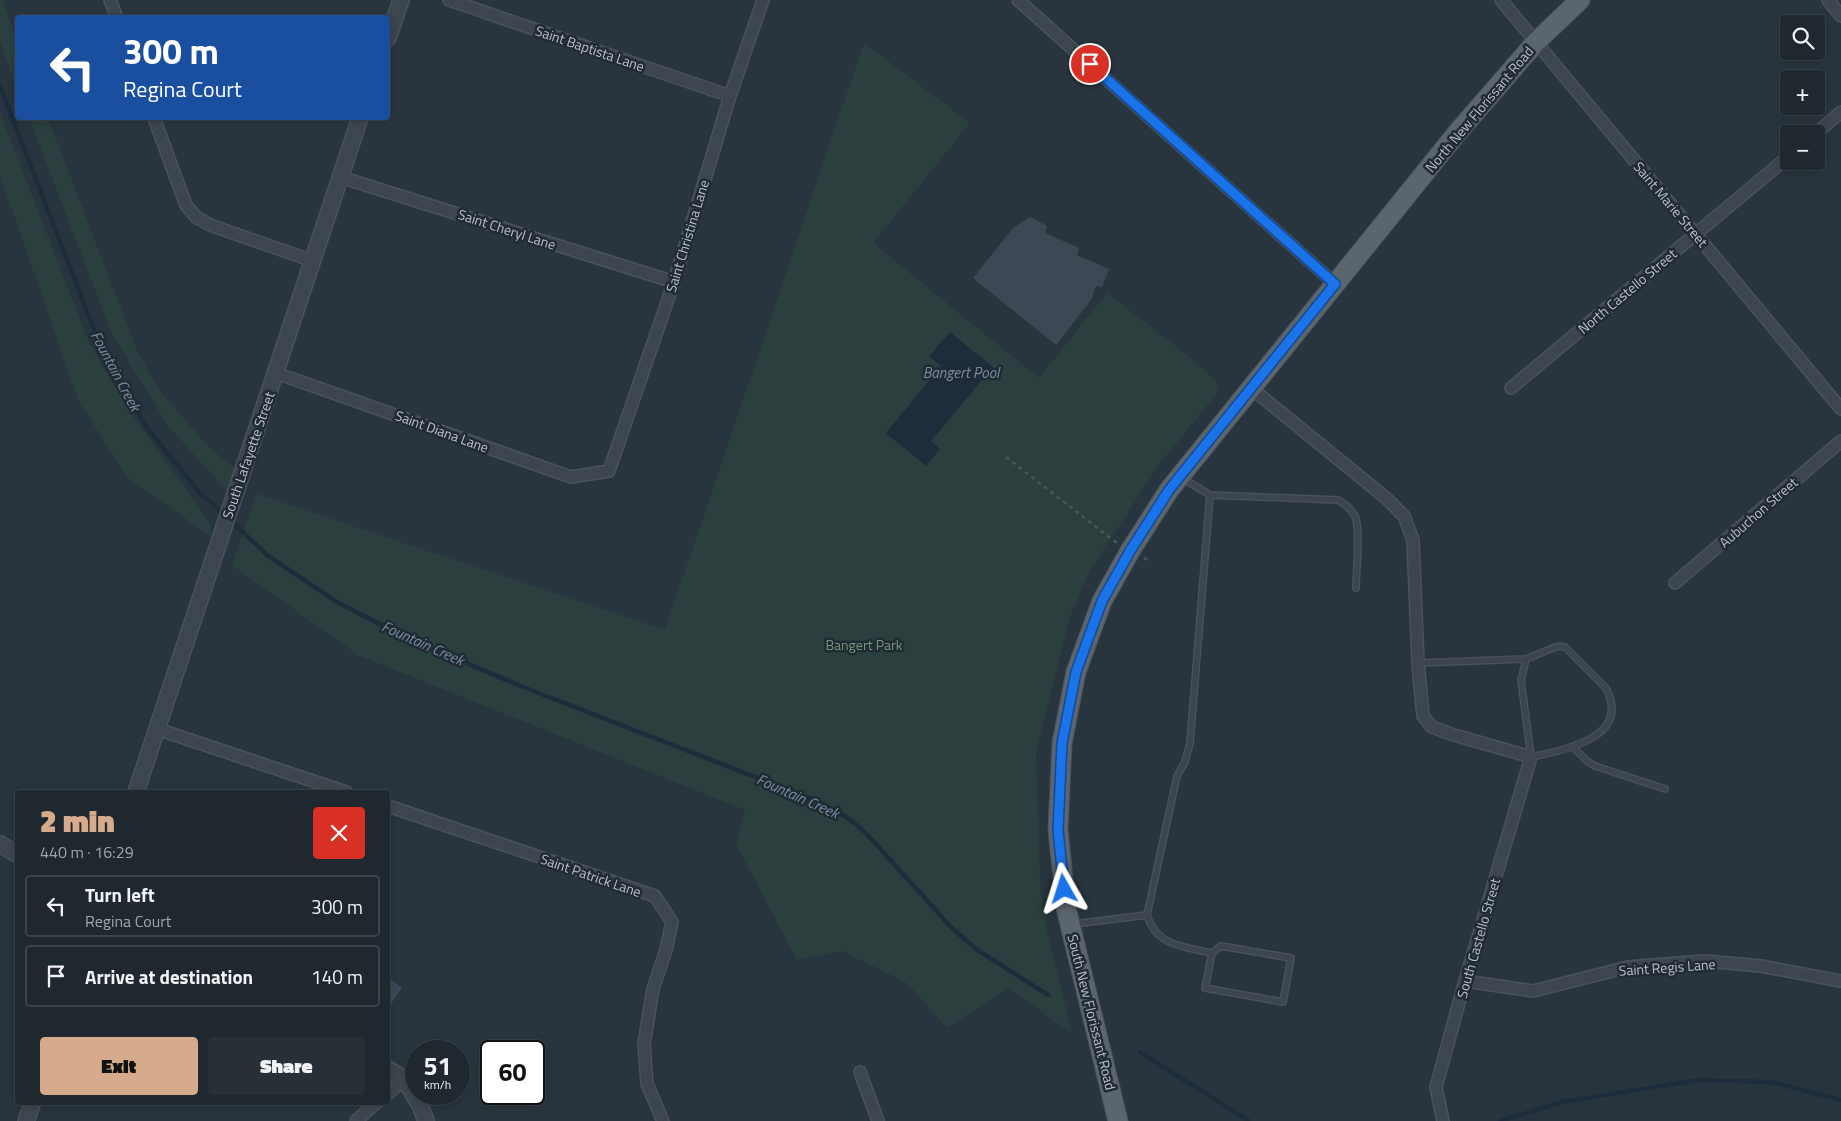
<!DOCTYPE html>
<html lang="en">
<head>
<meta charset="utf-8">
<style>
	:root { --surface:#1f282e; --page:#273036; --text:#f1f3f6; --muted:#a1a6aa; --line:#3c444a; --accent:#d6ab8b }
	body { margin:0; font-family:"Titillium Web",sans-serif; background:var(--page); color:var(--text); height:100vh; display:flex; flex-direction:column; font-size:19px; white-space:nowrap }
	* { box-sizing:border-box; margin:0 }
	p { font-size:16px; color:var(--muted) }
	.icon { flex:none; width:28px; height:28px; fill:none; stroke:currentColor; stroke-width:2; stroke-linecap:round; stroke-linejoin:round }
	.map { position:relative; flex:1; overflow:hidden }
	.sheet { position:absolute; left:15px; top:790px; width:375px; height:315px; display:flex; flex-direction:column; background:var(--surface); border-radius:5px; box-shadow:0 2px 8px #0003,0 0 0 1px var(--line) }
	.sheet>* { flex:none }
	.top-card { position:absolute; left:15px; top:15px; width:375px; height:105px; border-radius:5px; box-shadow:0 2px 8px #0003,0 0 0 1px var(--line); background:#1a4fa0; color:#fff; overflow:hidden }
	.controls { position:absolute; left:1780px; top:15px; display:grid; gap:10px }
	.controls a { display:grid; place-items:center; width:45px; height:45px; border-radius:5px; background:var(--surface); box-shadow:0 2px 8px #0003,0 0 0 1px var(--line); font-size:25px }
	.speed { position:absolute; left:405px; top:1040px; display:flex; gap:10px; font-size:25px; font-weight:700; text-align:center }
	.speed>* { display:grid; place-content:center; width:65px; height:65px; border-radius:50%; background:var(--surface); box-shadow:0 2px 8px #0003,0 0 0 1px var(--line); line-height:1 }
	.speed small { font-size:12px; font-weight:400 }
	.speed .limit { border:2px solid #111; border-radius:8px; background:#fff; color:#111 }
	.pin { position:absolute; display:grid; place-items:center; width:42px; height:42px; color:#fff; margin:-21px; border:2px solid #fff; border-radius:50%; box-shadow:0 1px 5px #0007 }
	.me { position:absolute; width:55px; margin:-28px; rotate:354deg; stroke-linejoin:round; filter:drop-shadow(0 0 4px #0008) }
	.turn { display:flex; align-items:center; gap:18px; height:105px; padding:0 25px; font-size:22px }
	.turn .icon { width:65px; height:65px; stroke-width:2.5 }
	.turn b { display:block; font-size:35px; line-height:42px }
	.round { display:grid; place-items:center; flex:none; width:52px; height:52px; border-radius:5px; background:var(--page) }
	.overview { display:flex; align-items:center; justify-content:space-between; height:85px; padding:0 25px }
	h1 { font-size:30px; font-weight:800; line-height:38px; color:var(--accent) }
	.action { display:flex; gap:10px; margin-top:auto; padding:10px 25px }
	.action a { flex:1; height:58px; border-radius:5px; background:var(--accent); color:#111; font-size:20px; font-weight:800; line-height:58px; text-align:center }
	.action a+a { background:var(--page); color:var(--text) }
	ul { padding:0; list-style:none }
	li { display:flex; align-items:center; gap:15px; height:62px; margin:0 10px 8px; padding:0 15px; border:2px solid var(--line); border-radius:5px }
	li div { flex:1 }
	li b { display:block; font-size:19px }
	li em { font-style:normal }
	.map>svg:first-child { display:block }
</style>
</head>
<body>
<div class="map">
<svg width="1841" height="1121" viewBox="0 0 1841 1121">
	<rect width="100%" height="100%" fill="#29353e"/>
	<!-- green -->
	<g fill="#2b3f3f">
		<polygon points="0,0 3,0 17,39 17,88 0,42"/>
		<polygon points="864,43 970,123 873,243 1039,378 1107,293 1182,351 1216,380 1218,392 1159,465 1090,570 1069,619 1036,752 1040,883 1047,932 1072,1034 1009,988 947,1028 907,983 842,951 797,960 736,844 745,810 358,655 232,565 256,494 665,630"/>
		<polygon points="0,113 89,343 126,406 209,522 212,537 129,479 79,402 0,175"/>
		<polygon points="29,118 48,118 136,348 159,390 207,445 235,469 228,492 168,426 112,334"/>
	</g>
	<!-- water -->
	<polygon fill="#1d2d3c" points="950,332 993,367 931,441 940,449 926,466 886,433 941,366 929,356"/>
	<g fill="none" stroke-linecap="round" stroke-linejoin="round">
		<!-- stream -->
		<g stroke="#1d2d3c" stroke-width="4.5">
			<polyline points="0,86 98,340 147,428 199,492 225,515"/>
			<polyline points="230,520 267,555 337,602 405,637 523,687 817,801 846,817 864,831 952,928 976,949 1048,995"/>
			<polyline points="1140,1052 1249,1121"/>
			<polyline points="1500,1121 1562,1102 1698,1080 1771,1082 1841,1100"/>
		</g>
	</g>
	<!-- building -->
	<g fill="#3c4954">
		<polygon points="1030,217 1047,226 1045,233 1079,248 1077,255 1109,269 1102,287 1096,286 1091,300 1056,345 973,278 1013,228"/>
		<polygon points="388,977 402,988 388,1008"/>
	</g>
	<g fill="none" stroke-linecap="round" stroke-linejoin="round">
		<!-- service casing -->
		<g stroke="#4a525b" stroke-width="8">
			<g id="service">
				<path d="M 1182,478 L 1210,495 L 1338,500 C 1345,504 1351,509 1355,516 C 1361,531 1356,571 1356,588"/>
				<path d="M 1418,663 L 1526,659 L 1553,648 L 1559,646 L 1565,647 L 1606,688 C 1632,738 1564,750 1531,757 L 1521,680 L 1526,659"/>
				<polyline points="1573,747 1587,761 1595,766 1665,789"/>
				<path d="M 1147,915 C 1156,946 1184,947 1212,953 L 1205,988 L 1283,1002 L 1291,958 L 1221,946 L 1212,953"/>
				<polyline points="1074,924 1147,915 1177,776 1185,762 1190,743 1210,495"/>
			</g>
		</g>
		<!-- minor casing -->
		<g stroke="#4a525b" stroke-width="14">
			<g id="minor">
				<polyline points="110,0 117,18"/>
				<polyline points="449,0 730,96"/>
				<polyline points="1018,0 1335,284"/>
				<polyline points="1501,0 1841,409"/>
				<polyline points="1828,0 1841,16"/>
				<polyline points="154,118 186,205 196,217 210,225 313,261"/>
				<polyline points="1815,134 1841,112"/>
				<polyline points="340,177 674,282"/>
				<polyline points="276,373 571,477 609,471 674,282 730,96 763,0"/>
				<polyline points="1251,388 1386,498 1404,516 1413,540 1418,663 1423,716 1432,727 1454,735 1531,757 1465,981 1436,1087 1443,1121"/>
				<polyline points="1511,388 1789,156"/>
				<polyline points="1675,583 1841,441"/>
				<polyline points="157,729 346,792"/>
				<polyline points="388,806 655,896 672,922 666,950 653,989 644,1044 647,1084 663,1121"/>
				<polyline points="1465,981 1533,991 1628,967 1705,961 1761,966 1841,981"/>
				<polyline points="860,1072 878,1121"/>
				<polyline points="388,1094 404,1079"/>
				<polyline points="356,1121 377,1102"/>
			</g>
		</g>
		<!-- tertiary casing -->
		<g stroke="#4a525b" stroke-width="18">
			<g id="tertiary">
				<polyline points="388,38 401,0"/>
				<polyline points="136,792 360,118"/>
				<polyline points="0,844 18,855"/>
				<polyline points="388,1069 404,1079 420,1105 426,1121"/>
				<polyline points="26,1121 33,1102"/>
			</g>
		</g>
		<!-- primary casing -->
		<g stroke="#4a525b" stroke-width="21">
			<polyline id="primary" points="1118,1121 1066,908 1058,830 1062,743 1076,672 1102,601 1130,551 1169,490 1457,133 1536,42 1580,0"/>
		</g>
		<!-- path -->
		<g stroke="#445757" stroke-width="2.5" stroke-dasharray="4 4" stroke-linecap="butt">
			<polyline points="1006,457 1117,543"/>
			<polyline points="1144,558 1151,562"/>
		</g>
		<!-- service -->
		<use href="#service" stroke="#3d464f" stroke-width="5.5"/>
		<!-- minor -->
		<use href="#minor" stroke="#3d464f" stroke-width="11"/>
		<!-- tertiary -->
		<use href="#tertiary" stroke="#3d464f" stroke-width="15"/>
		<!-- primary -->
		<use href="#primary" stroke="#5b656e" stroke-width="19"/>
	</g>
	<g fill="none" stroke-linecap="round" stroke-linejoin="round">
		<!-- route casing -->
		<g stroke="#114b97" stroke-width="12">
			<polyline id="route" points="1064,889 1058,830 1062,743 1076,672 1102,601 1130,551 1169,490 1335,284 1090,64"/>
		</g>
		<!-- route -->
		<use href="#route" stroke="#1a73e8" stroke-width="9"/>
	</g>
	<g text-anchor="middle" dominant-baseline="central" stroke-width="5" stroke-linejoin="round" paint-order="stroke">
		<!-- street labels -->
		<g font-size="14" fill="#bac1c9" stroke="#222b34">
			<text transform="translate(590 48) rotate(19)">Saint Baptista Lane</text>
			<text transform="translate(1479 109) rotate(-50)">North New Florissant Road</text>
			<text transform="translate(1671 204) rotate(50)">Saint Marie Street</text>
			<text transform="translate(507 229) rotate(18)">Saint Cheryl Lane</text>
			<text transform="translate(687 236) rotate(-73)">Saint Christina Lane</text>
			<text transform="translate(1627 291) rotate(-40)">North Castello Street</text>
			<text transform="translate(442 431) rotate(20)">Saint Diana Lane</text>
			<text transform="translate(248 455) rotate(-71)">South Lafayette Street</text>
			<text transform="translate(1758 512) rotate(-41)">Aubuchon Street</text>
			<text transform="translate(591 875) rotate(19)">Saint Patrick Lane</text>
			<text transform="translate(1478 938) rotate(-74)">South Castello Street</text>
			<text transform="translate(1667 967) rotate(-4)">Saint Regis Lane</text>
			<text transform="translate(1092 1012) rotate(76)">South New Florissant Road</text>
		</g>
		<!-- park labels -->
		<g font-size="14" fill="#749778" stroke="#222b34">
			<text x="864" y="644">Bangert Park</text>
		</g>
		<!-- water labels -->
		<g font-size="15" font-style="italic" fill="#778fa3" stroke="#222b34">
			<text transform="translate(116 371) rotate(62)">Fountain Creek</text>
			<text x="961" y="372">Bangert Pool</text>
			<text transform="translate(423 643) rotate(24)">Fountain Creek</text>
			<text transform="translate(798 796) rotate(24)">Fountain Creek</text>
		</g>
	</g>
</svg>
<div class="controls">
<a><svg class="icon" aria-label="search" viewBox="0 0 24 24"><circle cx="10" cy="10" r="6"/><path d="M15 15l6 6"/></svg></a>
<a>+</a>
<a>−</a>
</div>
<div class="speed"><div>51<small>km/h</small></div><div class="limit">60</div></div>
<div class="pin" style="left:1090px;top:64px;background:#d93025"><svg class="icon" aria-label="arrive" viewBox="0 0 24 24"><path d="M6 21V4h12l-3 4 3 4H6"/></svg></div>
<svg class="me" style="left:1064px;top:889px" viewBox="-20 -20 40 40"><path d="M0-17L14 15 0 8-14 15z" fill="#1a73e8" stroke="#fff" stroke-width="4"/></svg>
<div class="top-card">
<div class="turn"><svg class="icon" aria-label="left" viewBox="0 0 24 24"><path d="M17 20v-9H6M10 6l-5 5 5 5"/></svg><div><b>300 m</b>Regina Court</div></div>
</div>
<section class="sheet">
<div class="overview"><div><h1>2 min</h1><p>440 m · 16:29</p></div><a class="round" style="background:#d93025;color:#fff"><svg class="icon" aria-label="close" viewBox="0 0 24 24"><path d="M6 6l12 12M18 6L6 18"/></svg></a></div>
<ul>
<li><svg class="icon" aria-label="left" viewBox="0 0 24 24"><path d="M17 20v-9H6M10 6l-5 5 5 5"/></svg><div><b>Turn left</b><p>Regina Court</p></div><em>300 m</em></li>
<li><svg class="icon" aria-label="arrive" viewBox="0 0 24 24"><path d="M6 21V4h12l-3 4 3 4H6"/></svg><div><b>Arrive at destination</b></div><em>140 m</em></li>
</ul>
<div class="action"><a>Exit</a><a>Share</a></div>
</section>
</div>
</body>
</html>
